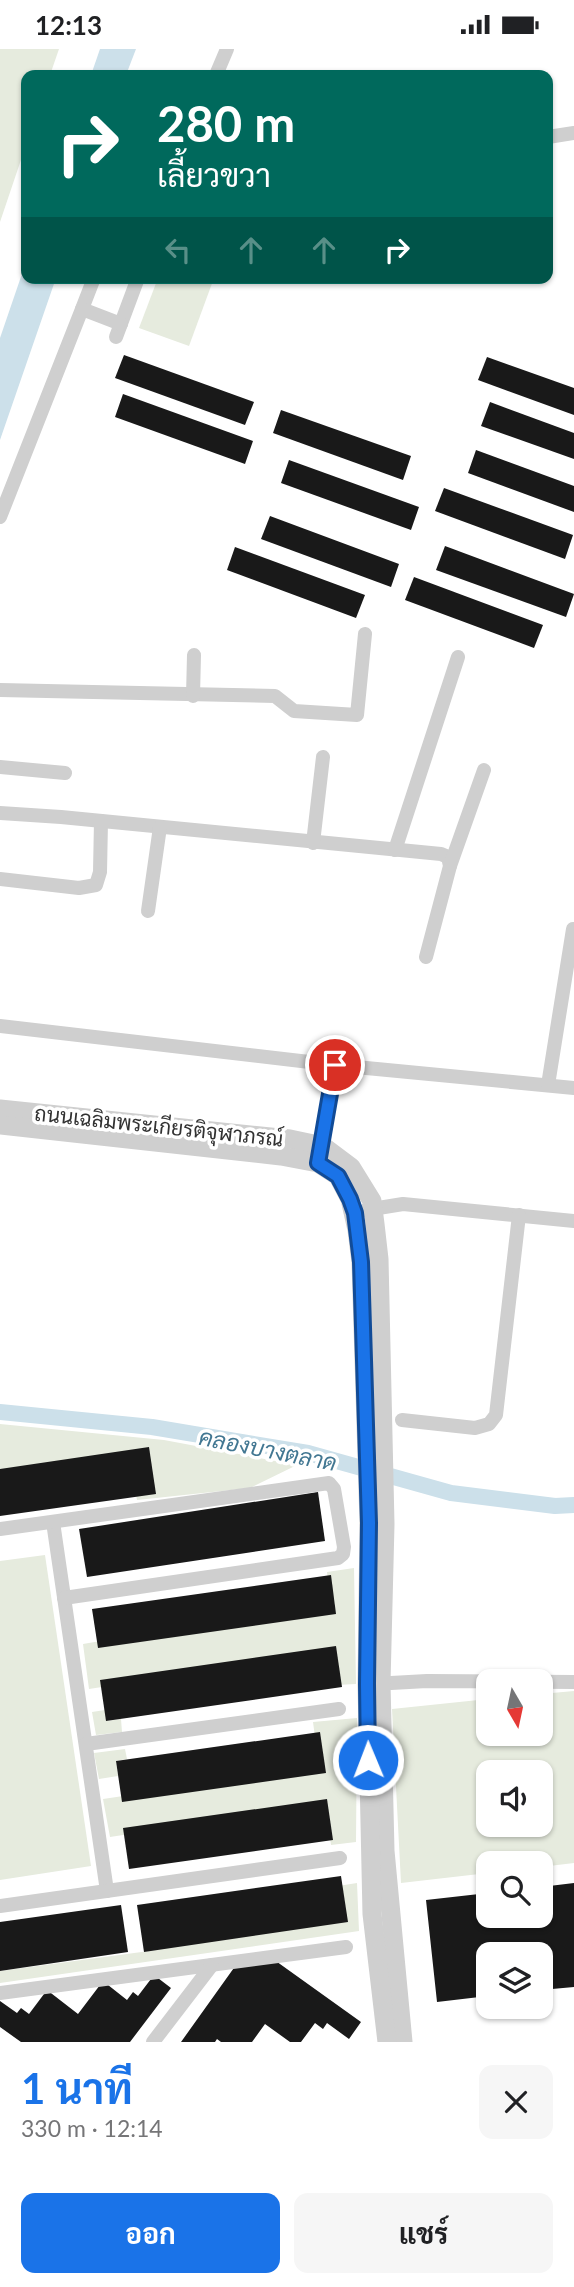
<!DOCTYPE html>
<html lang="th">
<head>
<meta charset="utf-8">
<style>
	:root { --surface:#fff; --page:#f6f6f6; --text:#202124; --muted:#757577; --accent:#1a73e8 }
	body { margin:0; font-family:Lato,Sarabun,sans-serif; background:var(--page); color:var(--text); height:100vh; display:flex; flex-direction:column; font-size:26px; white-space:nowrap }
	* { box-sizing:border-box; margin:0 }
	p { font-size:23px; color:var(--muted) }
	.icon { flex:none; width:38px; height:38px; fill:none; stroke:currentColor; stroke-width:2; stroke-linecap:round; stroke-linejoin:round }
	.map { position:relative; height:1993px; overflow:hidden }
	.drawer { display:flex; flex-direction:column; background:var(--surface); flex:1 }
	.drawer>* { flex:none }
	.banner { position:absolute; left:21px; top:21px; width:532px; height:214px; border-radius:14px; box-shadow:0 2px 5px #0004; background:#00695c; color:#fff; overflow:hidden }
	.needle { width:46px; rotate:171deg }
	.tools { position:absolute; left:476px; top:1620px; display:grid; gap:14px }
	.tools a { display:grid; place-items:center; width:77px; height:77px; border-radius:14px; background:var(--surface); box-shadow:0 2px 5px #0004; font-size:35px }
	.pin { position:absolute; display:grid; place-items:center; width:60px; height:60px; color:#fff; margin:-30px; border:4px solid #fff; border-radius:50%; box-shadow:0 2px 7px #0007 }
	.me { position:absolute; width:77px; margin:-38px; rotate:359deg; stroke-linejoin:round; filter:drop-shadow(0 0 5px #0008) }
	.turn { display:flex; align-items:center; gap:24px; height:147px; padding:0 21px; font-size:32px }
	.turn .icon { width:91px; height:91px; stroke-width:2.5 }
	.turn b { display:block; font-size:49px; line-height:60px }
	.lanes { display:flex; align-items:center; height:66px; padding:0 21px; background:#0003; justify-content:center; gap:35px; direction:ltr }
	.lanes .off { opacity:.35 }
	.round { display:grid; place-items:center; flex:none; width:74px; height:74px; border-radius:14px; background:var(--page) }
	.head { display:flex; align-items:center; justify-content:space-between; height:119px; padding:0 21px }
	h1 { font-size:42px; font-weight:700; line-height:52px; color:var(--accent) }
	.action { display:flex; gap:14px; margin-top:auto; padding:14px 21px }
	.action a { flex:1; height:80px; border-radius:14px; background:var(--accent); color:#fff; font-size:28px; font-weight:700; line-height:80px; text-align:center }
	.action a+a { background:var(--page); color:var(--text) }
	.status { display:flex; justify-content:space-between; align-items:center; height:49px; padding:0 35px; background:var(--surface); direction:ltr }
	.status svg { height:19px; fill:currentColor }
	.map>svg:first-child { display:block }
</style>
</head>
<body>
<div class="status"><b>12:13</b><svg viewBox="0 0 49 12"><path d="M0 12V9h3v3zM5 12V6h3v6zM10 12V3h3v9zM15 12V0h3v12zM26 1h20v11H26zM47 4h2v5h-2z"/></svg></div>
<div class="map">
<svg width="574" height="1993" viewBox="0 0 574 1993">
	<rect width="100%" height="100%" fill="#fff"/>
	<!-- green -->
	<g fill="#e6ebde" fill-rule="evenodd">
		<polygon points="0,0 59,0 50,26 26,26 26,96 0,173"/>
		<polygon points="158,229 214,229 189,297 139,279"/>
		<polygon points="0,1375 164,1391 297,1416 250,1439 137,1451 129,1408 0,1424"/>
		<polygon points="45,1506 91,1817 0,1831 0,1512"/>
		<polygon points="354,1519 356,1635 336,1636 330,1603 89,1640 83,1595 330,1553 327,1523"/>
		<path d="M 574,1642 L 574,1814 L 541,1818 L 541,1815 L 488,1815 L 488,1824 L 401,1834 L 392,1660 L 488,1650 L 488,1685 L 541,1685 L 541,1645 ZM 488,1724 L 541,1724 L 541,1776 L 488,1776 Z"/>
		<polygon points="105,1661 107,1672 121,1670 122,1683 96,1686 92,1663"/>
		<polygon points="357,1669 356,1793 331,1796 325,1755 110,1788 103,1750 319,1718 313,1673"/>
		<polygon points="125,1700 127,1710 116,1712 118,1727 99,1730 94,1704"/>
		<polygon points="357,1834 359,1882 0,1934 0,1922 149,1902 143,1868"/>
	</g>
	<!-- water -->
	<g fill="#cce0ea">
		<polygon points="100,0 136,0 126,26 91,26"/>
		<polygon points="26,213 26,229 56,229 0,391 0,289"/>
	</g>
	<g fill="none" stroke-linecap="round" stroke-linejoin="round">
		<!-- canal -->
		<polyline stroke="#cce0ea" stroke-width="16" points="0,1363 152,1378 308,1404 451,1444 555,1457 574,1456"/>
	</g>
	<!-- building -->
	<g fill="#191919">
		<polygon points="124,306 254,353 245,376 115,329"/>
		<polygon points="487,308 574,339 574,366 478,331"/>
		<polygon points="123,345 253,392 245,415 115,368"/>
		<polygon points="490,353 574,384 574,410 481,377"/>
		<polygon points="281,361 411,407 403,431 273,384"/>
		<polygon points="476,401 574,437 574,463 468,424"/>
		<polygon points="289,411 419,458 411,481 281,434"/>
		<polygon points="444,439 573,486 565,510 435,462"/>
		<polygon points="270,467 399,515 391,538 261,490"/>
		<polygon points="445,497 574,545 566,568 436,521"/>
		<polygon points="235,498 365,546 356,569 227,521"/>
		<polygon points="414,528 543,576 534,599 405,551"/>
		<polygon points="149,1398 156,1445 0,1467 0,1420"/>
		<polygon points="318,1443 325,1492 87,1528 79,1480"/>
		<polygon points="331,1526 336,1565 98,1599 92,1560"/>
		<polygon points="336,1597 342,1638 106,1672 100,1631"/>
		<polygon points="320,1683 326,1724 122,1753 116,1712"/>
		<polygon points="327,1750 333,1791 129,1820 123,1779"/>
		<polygon points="341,1827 348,1873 144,1903 137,1856"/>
		<polygon points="574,1834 574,1938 541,1941 541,1906 488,1906 488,1947 437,1953 426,1851 488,1844 488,1867 541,1867 541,1838"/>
		<polygon points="121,1856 128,1903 0,1922 0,1873"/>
		<polygon points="273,1910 361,1973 349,1990 327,1974 323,1980 315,1974 301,1993 290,1993 265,1975 252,1993 221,1993 217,1990 215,1993 181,1993 236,1916"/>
		<polygon points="154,1926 171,1939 130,1993 21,1993 0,1978 0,1952 17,1964 21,1959 29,1965 47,1941 78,1965 103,1932 127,1951 133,1943 138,1947"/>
	</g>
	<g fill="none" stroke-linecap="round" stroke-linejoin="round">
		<!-- minor -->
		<g stroke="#cfcfcf" stroke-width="14">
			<polyline points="216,26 227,0"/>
			<polyline points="548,88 574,84"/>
			<polyline points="82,260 94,229"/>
			<polyline points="116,288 138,229"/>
			<polyline points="0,468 82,260 121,275"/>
			<polyline points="0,641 275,647 294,662 357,666 365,585"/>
			<polyline points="193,647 194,606"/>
			<polyline points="0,718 65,724"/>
			<polyline points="0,764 61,768 441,805 448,808 450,817 426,908"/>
			<polyline points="313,794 323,708"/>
			<polyline points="395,801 458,608"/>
			<polyline points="450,817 484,721"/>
			<polyline points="0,830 79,839 96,836 100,823 101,772"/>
			<polyline points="148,862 160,778"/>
			<polyline points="0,977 335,1016 574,1039"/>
			<polyline points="548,1036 573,880"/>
			<polyline points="321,1104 335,1016"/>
			<polyline points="366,1161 403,1155 574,1172"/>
			<polyline points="402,1371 475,1379 489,1375 496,1366 519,1166"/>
			<polyline points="53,1473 107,1842"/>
			<polyline points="0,1480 329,1434 334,1440 344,1498 343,1505 338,1509 64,1549"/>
			<polyline points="373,1635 427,1632 574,1633"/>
			<polyline points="86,1695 339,1660"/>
			<polyline points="0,1857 340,1809"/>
			<polyline points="0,1944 346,1898"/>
			<polyline points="153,1993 212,1916"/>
		</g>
		<!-- tertiary -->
		<g stroke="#cfcfcf" stroke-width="19">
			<polyline points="0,1060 290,1090 323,1097 351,1118 372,1152 375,1175 379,1210 385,1475 381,1634 385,1802 403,1993"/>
			<polyline points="0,1076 281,1107 318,1114 338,1127 350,1150 357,1181 361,1213 369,1474 367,1635 372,1865 387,1993"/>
		</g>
	</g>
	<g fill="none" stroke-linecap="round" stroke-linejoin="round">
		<!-- route casing -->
		<g stroke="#114b97" stroke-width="18">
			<polyline id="route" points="335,1016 318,1114 338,1127 350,1150 355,1164 361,1213 369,1474 367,1635 368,1711"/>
		</g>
		<!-- route -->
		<use href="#route" stroke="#1a73e8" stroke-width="12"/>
	</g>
	<g text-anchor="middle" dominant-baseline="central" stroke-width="7" stroke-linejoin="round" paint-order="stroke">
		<!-- street labels -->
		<g font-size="21" fill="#323232" stroke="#fff">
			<text transform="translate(159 1076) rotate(6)">ถนนเฉลิมพระเกียรติจุฬาภรณ์</text>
		</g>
		<!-- water labels -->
		<g font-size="23" font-style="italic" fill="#427792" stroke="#fff">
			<text transform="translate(268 1400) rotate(11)">คลองบางตลาด</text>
		</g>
	</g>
</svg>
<div class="tools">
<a><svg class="needle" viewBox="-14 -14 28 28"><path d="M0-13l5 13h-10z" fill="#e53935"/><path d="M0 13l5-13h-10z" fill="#757577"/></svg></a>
<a><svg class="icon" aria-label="sound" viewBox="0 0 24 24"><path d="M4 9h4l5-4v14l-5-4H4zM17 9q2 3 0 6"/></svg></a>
<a><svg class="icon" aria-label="search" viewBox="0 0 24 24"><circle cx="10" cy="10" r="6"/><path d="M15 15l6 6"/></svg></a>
<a><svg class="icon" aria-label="layers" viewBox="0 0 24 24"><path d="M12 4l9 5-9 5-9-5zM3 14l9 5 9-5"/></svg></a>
</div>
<div class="pin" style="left:335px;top:1016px;background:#d93025"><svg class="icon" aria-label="arrive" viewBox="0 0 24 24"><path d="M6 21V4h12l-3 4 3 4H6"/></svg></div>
<svg class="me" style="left:368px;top:1711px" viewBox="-20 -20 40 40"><circle r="17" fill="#1a73e8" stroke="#fff" stroke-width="3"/><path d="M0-11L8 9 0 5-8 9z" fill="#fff"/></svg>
<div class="banner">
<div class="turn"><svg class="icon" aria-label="right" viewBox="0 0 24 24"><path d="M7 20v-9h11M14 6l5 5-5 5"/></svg><div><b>280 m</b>เลี้ยวขวา</div></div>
<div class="lanes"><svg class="icon off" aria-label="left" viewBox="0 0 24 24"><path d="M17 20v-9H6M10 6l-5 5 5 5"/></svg><svg class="icon off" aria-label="ahead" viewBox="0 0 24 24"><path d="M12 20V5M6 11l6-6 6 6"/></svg><svg class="icon off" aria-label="ahead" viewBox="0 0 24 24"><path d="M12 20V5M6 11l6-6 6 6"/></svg><svg class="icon" aria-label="right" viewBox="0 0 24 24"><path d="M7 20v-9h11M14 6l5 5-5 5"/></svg></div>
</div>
</div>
<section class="drawer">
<div class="head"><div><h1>1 นาที</h1><p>330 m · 12:14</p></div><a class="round"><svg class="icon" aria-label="close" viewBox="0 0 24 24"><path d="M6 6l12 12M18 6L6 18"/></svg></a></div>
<div class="action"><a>ออก</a><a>แชร์</a></div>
</section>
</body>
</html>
